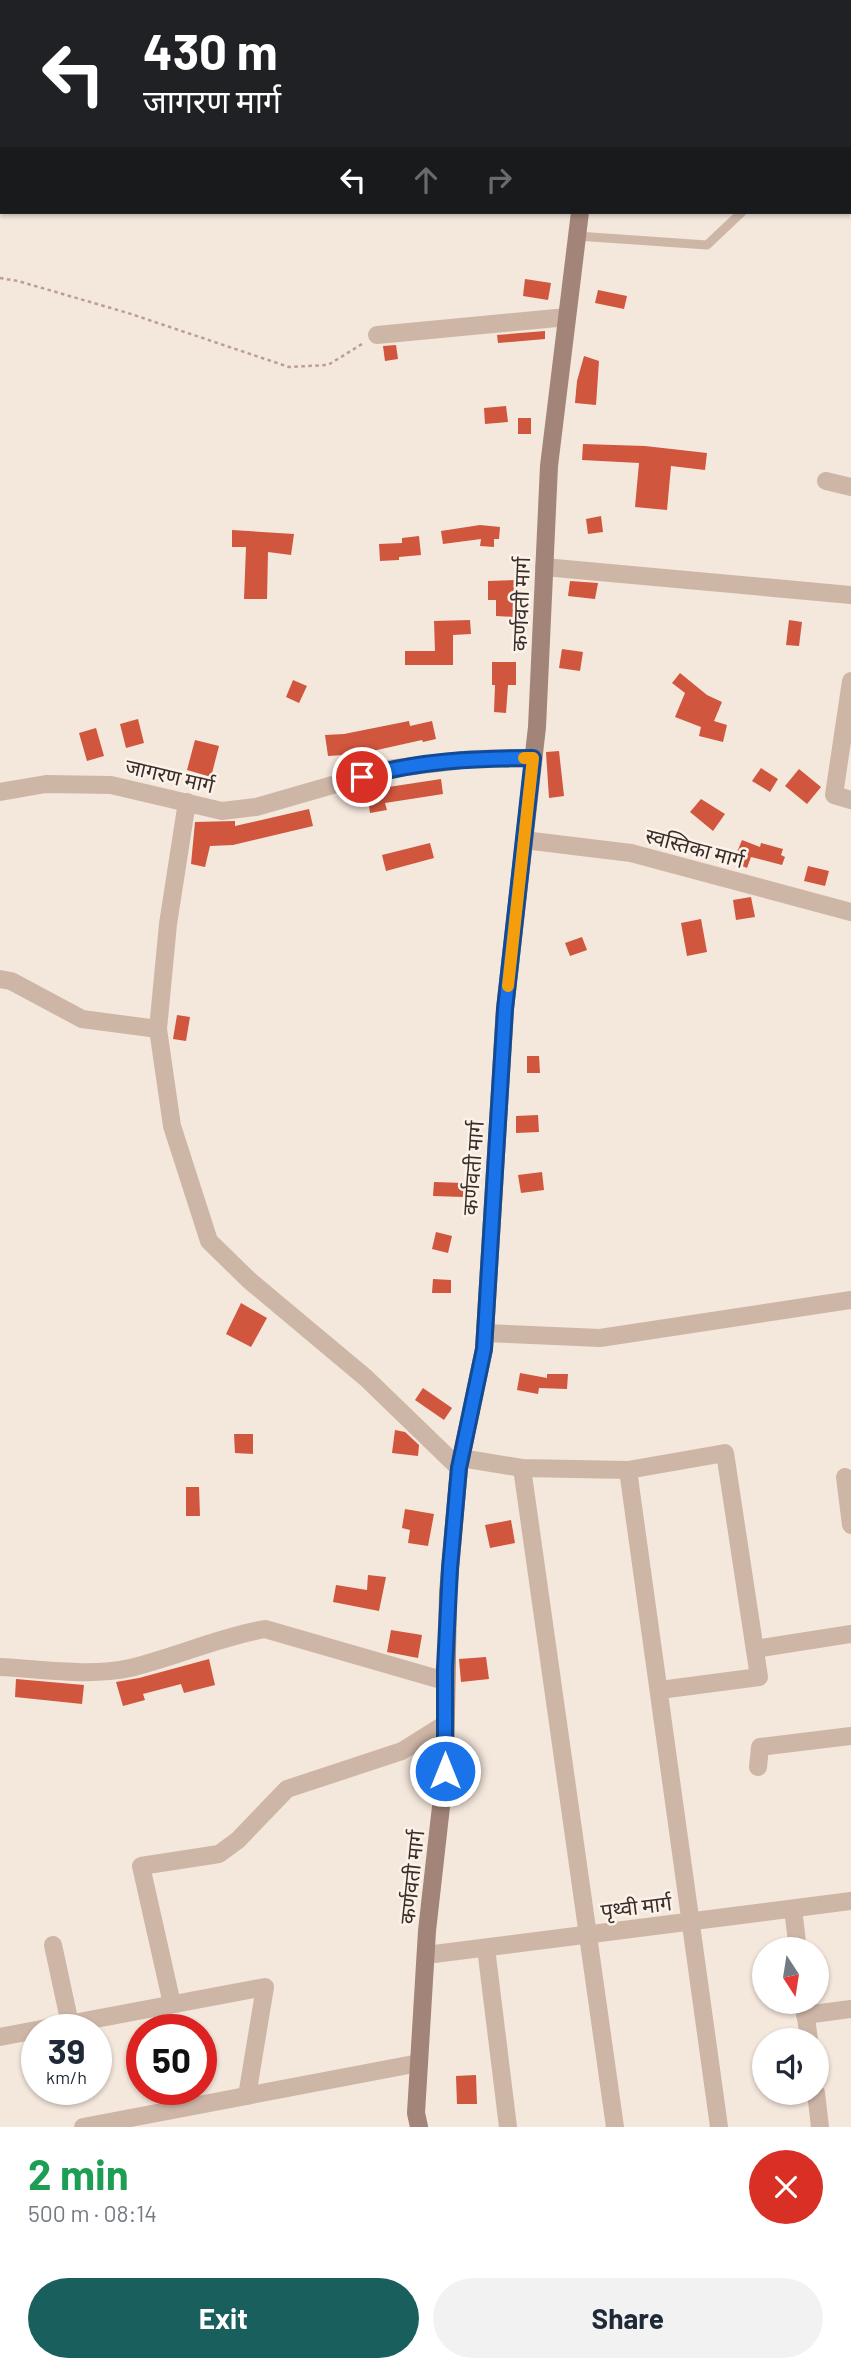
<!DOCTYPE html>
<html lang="en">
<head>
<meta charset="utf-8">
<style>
	:root { --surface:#fff; --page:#f2f2f3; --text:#1f2937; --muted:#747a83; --accent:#195f5e }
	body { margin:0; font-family:Barlow,"Noto Sans Devanagari",sans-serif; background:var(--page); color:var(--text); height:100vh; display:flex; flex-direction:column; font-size:26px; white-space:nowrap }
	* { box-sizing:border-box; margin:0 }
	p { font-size:23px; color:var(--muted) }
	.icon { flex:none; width:38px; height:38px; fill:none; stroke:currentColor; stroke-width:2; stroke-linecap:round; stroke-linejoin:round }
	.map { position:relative; height:2127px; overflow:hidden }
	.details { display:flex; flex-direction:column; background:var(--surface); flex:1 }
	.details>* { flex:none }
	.banner { position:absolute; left:0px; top:0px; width:852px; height:214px; box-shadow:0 2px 5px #0004; background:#202124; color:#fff; overflow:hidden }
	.needle { width:46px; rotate:168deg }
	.fabs { position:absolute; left:752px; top:1937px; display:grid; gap:14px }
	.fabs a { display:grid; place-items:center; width:77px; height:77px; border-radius:50%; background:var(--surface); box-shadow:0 2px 5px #0004; font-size:35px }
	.speed { position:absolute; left:21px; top:2014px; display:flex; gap:14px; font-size:35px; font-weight:700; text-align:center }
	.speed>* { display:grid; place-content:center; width:91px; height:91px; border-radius:50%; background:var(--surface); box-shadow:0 2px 5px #0004; line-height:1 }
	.speed small { font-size:18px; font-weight:400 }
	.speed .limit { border:10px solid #d22; background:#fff; color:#111 }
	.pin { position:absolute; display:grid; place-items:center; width:60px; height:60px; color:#fff; margin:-30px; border:4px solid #fff; border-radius:50%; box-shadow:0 2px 7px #0007 }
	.me { position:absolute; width:77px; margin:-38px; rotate:0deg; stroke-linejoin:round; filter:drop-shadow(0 0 5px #0008) }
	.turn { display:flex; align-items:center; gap:24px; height:147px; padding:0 28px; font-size:32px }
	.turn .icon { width:91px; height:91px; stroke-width:2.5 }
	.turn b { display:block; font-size:49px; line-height:60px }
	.lanes { display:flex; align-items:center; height:66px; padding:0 28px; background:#0003; justify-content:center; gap:35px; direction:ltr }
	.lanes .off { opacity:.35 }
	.round { display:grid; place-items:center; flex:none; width:74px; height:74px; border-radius:37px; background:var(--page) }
	.headline { display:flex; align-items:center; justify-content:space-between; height:119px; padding:0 28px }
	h1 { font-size:42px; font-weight:700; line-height:52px; color:#1e9e55 }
	.primary-button { display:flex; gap:14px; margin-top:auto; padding:14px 28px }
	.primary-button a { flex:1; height:80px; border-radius:42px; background:var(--accent); color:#fff; font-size:28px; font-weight:700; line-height:80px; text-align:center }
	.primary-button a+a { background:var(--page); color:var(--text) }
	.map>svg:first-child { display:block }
</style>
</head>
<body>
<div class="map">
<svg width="851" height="2127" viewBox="0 0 851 2127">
	<rect width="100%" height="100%" fill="#f4e7dc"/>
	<!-- building -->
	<g fill="#d0563e">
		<polygon points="525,279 551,283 548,300 523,296"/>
		<polygon points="598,290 627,296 624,309 595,303"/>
		<polygon points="545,331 545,339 498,343 497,335"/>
		<polygon points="396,345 398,359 385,361 383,346"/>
		<polygon points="584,356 599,361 596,405 575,403 577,381"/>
		<polygon points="506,406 508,422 485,424 484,408"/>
		<rect x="518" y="418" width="13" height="16"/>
		<polygon points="583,444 645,446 707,453 705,470 671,466 667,510 635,507 639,463 582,460"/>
		<polygon points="601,516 603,532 588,534 586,519"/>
		<polygon points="480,525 500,527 499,539 494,539 494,547 480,546 481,539 443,544 441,531"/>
		<polygon points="232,530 294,534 291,555 268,552 267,599 244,599 246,547 232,547"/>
		<polygon points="419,536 421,555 399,557 399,560 380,561 379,544 402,543 402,538"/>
		<polygon points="515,580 515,617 496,616 496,600 488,600 488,581"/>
		<polygon points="570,581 598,583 595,599 568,596"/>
		<polygon points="470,620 471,634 453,635 453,665 405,665 405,651 435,651 434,621"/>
		<polygon points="789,620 802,622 799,646 786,645"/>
		<polygon points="562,649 583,652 580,671 559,668"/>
		<polygon points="492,662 516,662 516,685 508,685 506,713 494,712 495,685 492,685"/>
		<polygon points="680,673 707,695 722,702 714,721 727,725 723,742 699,736 701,727 675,717 685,693 672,683"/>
		<polygon points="293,680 307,686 299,703 286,697"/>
		<polygon points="138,719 144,743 126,748 120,724"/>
		<polygon points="409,721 410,726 432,721 436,739 423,742 422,740 359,754 328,756 325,735 344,734"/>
		<polygon points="96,728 104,756 87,761 79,733"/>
		<polygon points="195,740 219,746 211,777 187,770"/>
		<polygon points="559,751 564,796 549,798 546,752"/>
		<polygon points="761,768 778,779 770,792 752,781"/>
		<polygon points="799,769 821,787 807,804 785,786"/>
		<polygon points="441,779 443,794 385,803 387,810 370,813 368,799 360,800 358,789 375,784 381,784 382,788"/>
		<polygon points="701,799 725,814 713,831 690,812"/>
		<polygon points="309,809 313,826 233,845 210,846 205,867 191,864 195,822 235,821 235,826"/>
		<polygon points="742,840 760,847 761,843 783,849 781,855 785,857 782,865 751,857 747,868 733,862"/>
		<polygon points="430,843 434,858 386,871 382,855"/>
		<polygon points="808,866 829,871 825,886 804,881"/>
		<polygon points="751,897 755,917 736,920 733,900"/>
		<polygon points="701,919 707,952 687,956 681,923"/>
		<polygon points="582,937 587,950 570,956 565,943"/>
		<polygon points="177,1015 190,1017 186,1041 173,1039"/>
		<polygon points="527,1056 539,1056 540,1073 527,1073"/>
		<polygon points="538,1115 539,1132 516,1133 516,1116"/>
		<polygon points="542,1172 544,1190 521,1193 518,1175"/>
		<polygon points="434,1182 464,1183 463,1197 433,1196"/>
		<polygon points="436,1232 452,1236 448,1253 432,1249"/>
		<polygon points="433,1279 451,1280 451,1293 432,1293"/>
		<polygon points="241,1303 267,1318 251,1347 226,1334"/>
		<polygon points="520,1373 547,1378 547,1374 568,1374 567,1389 539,1388 538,1394 517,1390"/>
		<polygon points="423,1388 452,1408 444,1420 415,1400"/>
		<polygon points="395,1430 405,1432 419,1445 418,1456 392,1453"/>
		<polygon points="234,1434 253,1434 253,1454 235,1453"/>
		<polygon points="186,1487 199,1487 200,1516 186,1516"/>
		<polygon points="405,1509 434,1514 428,1546 408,1543 410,1530 402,1528"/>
		<polygon points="511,1520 515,1543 490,1548 485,1525"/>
		<polygon points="368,1575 386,1577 379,1611 333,1602 336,1585 367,1590"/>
		<polygon points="391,1630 422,1635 418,1658 387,1652"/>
		<polygon points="486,1657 489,1679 461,1682 459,1659"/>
		<polygon points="209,1659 215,1685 184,1693 181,1684 143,1694 145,1700 123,1706 116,1682 139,1678"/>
		<polygon points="16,1679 84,1685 82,1704 15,1697"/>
		<polygon points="476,2075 477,2104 457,2104 456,2076"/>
	</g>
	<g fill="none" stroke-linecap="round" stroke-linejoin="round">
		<!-- path -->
		<polyline stroke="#ba9f91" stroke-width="2.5" stroke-dasharray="3.5 3.5" stroke-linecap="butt" points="0,278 18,281 128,313 289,367 328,365 362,344"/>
		<!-- service -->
		<g stroke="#ceb6a7" stroke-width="9">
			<polyline points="850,200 851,200"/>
			<polyline points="577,236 707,245 742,212"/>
		</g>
		<!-- minor -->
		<g stroke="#ceb6a7" stroke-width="18">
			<polyline points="377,335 567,317"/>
			<polyline points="826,481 851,487"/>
			<polyline points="544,567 851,595"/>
			<polyline points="851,681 834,795 851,800"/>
			<polyline points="0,792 46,784 111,785 222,811 256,807 388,769 472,759 533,758"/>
			<polyline points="187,802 168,924 158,1029 172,1126 209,1241 250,1281 366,1378 459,1468"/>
			<polyline points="524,840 631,853 851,912"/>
			<polyline points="0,979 11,981 82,1019 158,1029"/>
			<polyline points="485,1333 600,1338 851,1300"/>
			<polyline points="461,1458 522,1468 628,1470 725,1453 759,1677 660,1690"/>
			<polyline points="522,1468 615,2127"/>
			<polyline points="628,1470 719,2127"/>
			<polyline points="845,1477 851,1525"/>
			<polyline points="755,1649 851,1634"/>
			<path d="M 0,1667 C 42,1669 89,1677 130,1668 C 176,1657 219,1637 265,1629 L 445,1681"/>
			<polyline points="758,1767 760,1747 851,1736"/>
			<polyline points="793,1909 798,1950"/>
			<polyline points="53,1945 70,2024"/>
			<polyline points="486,1948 508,2127"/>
			<polyline points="426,1955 851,1901"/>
			<polyline points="804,2002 809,2040"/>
			<polyline points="172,2004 141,1866 219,1854 238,1840 287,1789 402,1751 445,1724"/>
			<polyline points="805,2015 851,2009"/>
			<polyline points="0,2037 265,1987 247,2096"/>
			<polyline points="816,2093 820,2127"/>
			<polyline points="83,2127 419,2063"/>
		</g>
		<!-- secondary -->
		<g stroke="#a28478" stroke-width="18">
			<polyline points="602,2 602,0"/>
			<polyline points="419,2127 416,2113 427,1931 445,1771 448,1593 459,1468 484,1349 505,1009 537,727 549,466 580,212"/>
		</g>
	</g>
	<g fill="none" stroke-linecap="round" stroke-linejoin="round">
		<!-- route casing -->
		<g stroke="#114b97" stroke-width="18">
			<path id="route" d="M 362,777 C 417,761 476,758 533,758 L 505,1009 L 484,1349 L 459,1468 L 450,1568 L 445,1668 L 445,1771"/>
		</g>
		<!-- route -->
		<use href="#route" stroke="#1a73e8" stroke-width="12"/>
		<!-- slow -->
		<polyline stroke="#f59e0b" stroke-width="12" points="508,986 533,758 524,758"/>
	</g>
	<g text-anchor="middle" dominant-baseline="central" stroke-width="5" stroke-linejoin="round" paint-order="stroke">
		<!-- street labels -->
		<g font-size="21" fill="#3a2c28" stroke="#fbf2e9">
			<text transform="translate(520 604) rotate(-88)">कर्णवती मार्ग</text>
			<text transform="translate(170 775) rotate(13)">जागरण मार्ग</text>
			<text transform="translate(695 847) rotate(15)">स्वस्तिका मार्ग</text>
			<text transform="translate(472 1168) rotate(-86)">कर्णवती मार्ग</text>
			<text transform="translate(411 1877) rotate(-84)">कर्णवती मार्ग</text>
			<text transform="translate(636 1906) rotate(-7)">पृथ्वी मार्ग</text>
		</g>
	</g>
</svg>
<div class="fabs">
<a><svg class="needle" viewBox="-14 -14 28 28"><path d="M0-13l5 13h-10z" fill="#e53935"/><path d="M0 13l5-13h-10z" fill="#747a83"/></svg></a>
<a><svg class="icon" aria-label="sound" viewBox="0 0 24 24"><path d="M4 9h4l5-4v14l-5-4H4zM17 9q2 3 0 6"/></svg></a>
</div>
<div class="speed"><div>39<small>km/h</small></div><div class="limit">50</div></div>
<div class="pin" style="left:362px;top:777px;background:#d93025"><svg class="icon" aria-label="arrive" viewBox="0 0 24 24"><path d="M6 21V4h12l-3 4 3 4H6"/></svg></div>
<svg class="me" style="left:445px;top:1771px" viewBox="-20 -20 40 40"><circle r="17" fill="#1a73e8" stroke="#fff" stroke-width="3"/><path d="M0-11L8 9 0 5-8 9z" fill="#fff"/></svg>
<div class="banner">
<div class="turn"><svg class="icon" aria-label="left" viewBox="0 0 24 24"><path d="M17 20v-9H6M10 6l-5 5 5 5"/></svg><div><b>430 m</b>जागरण मार्ग</div></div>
<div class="lanes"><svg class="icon" aria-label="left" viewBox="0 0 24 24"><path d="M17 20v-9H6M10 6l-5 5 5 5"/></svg><svg class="icon off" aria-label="ahead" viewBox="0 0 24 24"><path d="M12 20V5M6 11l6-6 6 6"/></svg><svg class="icon off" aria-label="right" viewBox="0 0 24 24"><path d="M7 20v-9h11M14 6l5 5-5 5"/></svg></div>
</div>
</div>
<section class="details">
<div class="headline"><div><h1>2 min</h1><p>500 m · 08:14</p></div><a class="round" style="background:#d93025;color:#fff"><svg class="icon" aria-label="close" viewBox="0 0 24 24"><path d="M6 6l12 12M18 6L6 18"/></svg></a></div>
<div class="primary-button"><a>Exit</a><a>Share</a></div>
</section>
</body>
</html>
